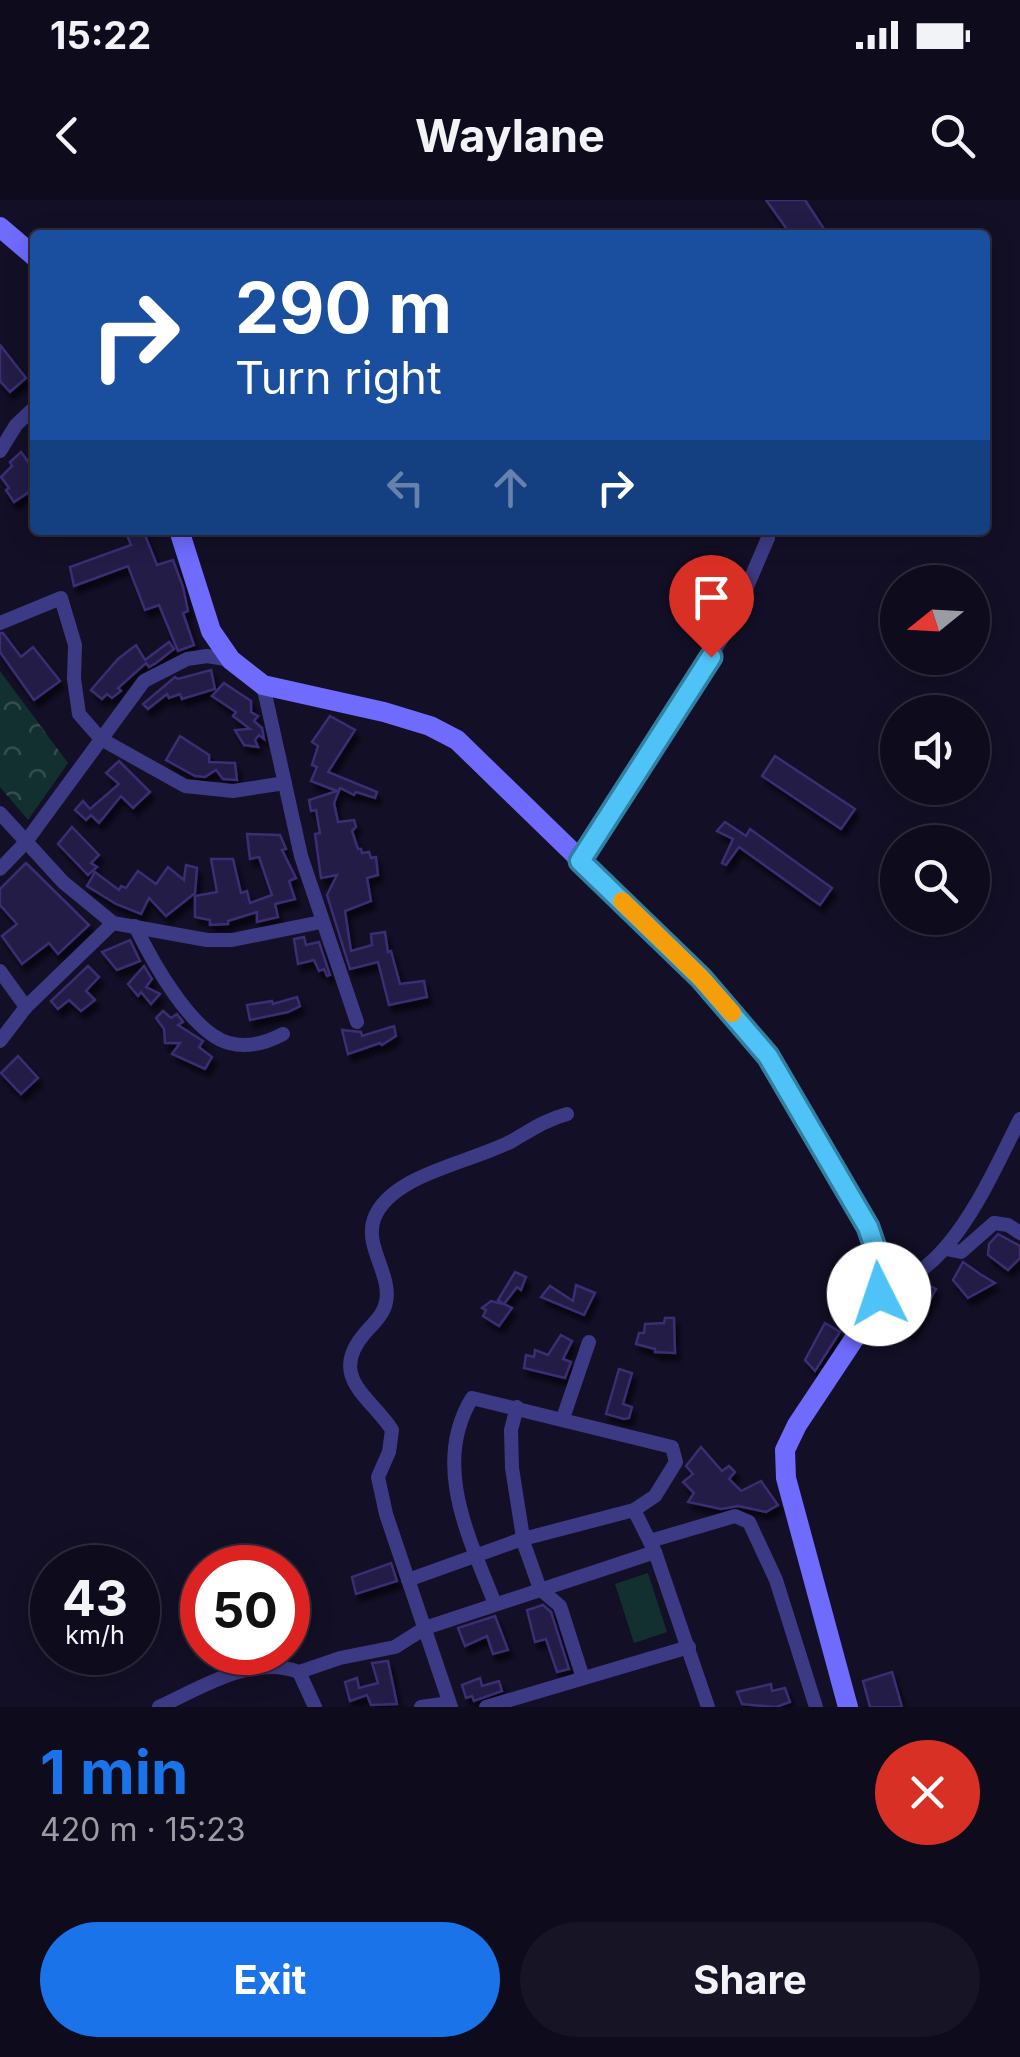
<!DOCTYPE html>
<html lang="en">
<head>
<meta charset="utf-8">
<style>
	:root { --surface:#0e0b1c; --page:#171425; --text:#f1f3f6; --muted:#9b9ba3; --line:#2e2b3b; --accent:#1a73e8 }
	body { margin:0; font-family:Inter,sans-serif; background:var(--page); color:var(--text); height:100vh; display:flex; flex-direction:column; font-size:38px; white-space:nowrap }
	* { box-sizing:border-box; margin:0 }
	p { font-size:32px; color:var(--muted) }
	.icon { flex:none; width:55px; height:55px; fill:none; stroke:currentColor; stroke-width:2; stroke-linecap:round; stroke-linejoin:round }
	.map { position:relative; height:1507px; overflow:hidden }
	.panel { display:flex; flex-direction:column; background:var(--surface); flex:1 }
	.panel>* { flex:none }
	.banner { position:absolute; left:30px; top:30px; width:960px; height:305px; border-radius:10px; box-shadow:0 5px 25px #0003,0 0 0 2px var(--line); background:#1a4fa0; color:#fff; overflow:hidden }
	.needle { width:65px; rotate:252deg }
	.fabs { position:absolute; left:880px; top:365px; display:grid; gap:20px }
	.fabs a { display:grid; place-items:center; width:110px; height:110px; border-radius:50%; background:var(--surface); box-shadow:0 5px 25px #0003,0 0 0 2px var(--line); font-size:50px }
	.speed { position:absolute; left:30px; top:1345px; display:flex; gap:20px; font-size:50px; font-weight:700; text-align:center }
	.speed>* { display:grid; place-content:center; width:130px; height:130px; border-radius:50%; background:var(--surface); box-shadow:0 5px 25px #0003,0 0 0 2px var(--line); line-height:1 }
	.speed small { font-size:25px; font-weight:400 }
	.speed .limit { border:15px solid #d22; background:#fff; color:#111 }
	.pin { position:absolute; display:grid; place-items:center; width:85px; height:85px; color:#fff; margin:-102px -42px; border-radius:50% 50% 50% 0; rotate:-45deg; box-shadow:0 0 10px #0007 }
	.pin .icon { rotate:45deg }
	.me { position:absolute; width:110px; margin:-55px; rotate:356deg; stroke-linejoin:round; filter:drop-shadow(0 0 8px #0008) }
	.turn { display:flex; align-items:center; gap:35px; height:210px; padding:0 40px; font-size:45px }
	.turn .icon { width:130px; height:130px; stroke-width:2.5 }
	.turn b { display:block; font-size:70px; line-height:85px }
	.lanes { display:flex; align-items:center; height:95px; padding:0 40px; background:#0003; justify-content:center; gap:50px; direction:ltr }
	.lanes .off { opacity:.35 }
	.round { display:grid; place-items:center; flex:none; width:105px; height:105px; border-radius:52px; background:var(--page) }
	.summary { display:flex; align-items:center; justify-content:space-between; height:170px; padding:0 40px }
	h1 { font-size:60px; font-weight:700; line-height:75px; color:var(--accent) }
	.primary-button { display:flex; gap:20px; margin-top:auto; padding:20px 40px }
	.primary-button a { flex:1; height:115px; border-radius:60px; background:var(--accent); color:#fff; font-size:40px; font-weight:700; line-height:115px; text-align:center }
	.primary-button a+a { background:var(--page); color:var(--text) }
	.status { display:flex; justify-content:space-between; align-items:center; height:70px; padding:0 50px; background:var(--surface); direction:ltr }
	.status svg { height:28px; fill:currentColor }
	header { display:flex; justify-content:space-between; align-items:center; height:130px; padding:0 40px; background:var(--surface); font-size:45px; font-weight:700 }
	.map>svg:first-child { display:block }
</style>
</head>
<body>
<div class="status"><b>15:22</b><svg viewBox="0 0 49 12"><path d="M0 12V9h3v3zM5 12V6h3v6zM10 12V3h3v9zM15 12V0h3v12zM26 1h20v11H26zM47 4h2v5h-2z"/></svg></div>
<header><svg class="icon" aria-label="back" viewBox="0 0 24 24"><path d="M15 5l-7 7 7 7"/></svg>Waylane<svg class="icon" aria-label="search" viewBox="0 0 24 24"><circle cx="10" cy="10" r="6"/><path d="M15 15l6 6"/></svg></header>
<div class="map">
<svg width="1020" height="1507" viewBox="0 0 1020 1507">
	<defs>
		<pattern id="forest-crowns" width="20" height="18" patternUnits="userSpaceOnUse" patternTransform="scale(2.5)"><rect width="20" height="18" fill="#12302f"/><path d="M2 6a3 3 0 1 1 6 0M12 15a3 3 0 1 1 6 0" fill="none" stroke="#344d4e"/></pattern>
		<filter id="shadow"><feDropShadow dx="4" dy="7" stdDeviation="2.5" flood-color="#0009"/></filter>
	</defs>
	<rect width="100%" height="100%" fill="#130f26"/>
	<!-- forest -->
	<polygon fill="url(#forest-crowns)" points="0,471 68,563 28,620 0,587"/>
	<!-- pitch -->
	<polygon fill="#12302f" points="648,1373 667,1432 634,1443 615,1384"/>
	<!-- building -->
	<g fill="#241b47" stroke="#3b2d73" stroke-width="2.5" filter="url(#shadow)">
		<polygon points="766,0 805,0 828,35 791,35"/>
		<polygon points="0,145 26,178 10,192 0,181"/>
		<polygon points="21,252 35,271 35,288 14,302 6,290 9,288 1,277 12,266 10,262"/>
		<polygon points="125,330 143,330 157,365 173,360 183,387 188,411 183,413 194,445 178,451 159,405 145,410 128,366 74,386 70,367 131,345"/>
		<polygon points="0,433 3,433 21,457 33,447 60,481 34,500 0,452"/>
		<polygon points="169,442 174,449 156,463 149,467 146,463 118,488 121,491 112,498 107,494 102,499 91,490 118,459 136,445 145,460"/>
		<polygon points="211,470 215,489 182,499 180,494 169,498 167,494 148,509 143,504 175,477 178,479"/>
		<polygon points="224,483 251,501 251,512 258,516 254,521 262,528 264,539 259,535 255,540 258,547 244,545 235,530 250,529 233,516 236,512 212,496"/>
		<polygon points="330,516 355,530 328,572 377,592 375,598 356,592 354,595 340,588 334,603 338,622 354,620 356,627 352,631 358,649 361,649 362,653 369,652 371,658 376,657 378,675 367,678 371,701 345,711 351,751 372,745 371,734 385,732 388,752 391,751 400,784 424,781 427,797 389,805 378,762 350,769 327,695 337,675 321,678 315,634 320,633 316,610 311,611 309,600 337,591 311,581 317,567 312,565 318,546 312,542"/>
		<polygon points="180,536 209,555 209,562 235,563 237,580 223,579 216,570 205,577 195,576 166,560"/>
		<polygon points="775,556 855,609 841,629 762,576"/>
		<polygon points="119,561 150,592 133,608 121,596 99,623 91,615 86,620 75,610 83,601 90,609 119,584 106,573"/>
		<polygon points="725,622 746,636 750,629 832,688 820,705 739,647 726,665 722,663 733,639 717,631"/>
		<polygon points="72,627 99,655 91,663 97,667 88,675 58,644"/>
		<polygon points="247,634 280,635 286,649 282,650 296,678 289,681 295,699 275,704 278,717 257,722 257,712 228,721 228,724 210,725 210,720 195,717 195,696 217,692 211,659 233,659 241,693 247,691 250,703 272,695 259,657 250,659"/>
		<polygon points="26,663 89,725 58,754 49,743 22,764 2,736 17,724 0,705 0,689"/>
		<polygon points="186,665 197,668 195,693 166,716 149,698 141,714 116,704 87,686 95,672 119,690 121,686 126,688 138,671 156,684 168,667 184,680"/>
		<polygon points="304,737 306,745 319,742 330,775 327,776 324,769 319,771 314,760 298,764 294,739"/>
		<polygon points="130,740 140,761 117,770 102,752"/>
		<polygon points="88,766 99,777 86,791 95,800 81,811 69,800 58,809 51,801"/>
		<polygon points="144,766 152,779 146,787 160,794 151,804 141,792 138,796 128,784"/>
		<polygon points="297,797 300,806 288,812 250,820 247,805 272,801 273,804"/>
		<polygon points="163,811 171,818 177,814 183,822 178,825 203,841 199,847 212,857 205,869 172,854 180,843 165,843 164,829 156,818"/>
		<polygon points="394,826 396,836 382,845 380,843 348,854 342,830 361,832 362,836"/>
		<polygon points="18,856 38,878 21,894 1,873"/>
		<polygon points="998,1034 1020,1046 1020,1058 1008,1070 988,1055 989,1044"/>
		<polygon points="963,1062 980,1074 995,1083 968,1098 953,1080"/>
		<polygon points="515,1072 526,1077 521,1090 517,1087 504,1104 512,1108 499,1126 483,1116 486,1110 482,1108 491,1101 503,1104 498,1100"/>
		<polygon points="922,1082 936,1089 910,1134 883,1120 900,1096 907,1100"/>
		<polygon points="576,1085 595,1093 584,1115 541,1097 550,1086 573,1101"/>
		<polygon points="665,1118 674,1118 675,1153 655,1152 655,1149 636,1144 639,1133 644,1133 645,1124 664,1123"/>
		<polygon points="825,1123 840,1132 815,1171 805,1160"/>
		<polygon points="561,1135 572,1141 563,1159 571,1162 565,1178 524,1168 526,1155 534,1157 535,1150 548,1155"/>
		<polygon points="619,1169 632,1173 623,1204 632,1207 629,1218 624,1219 606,1214"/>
		<polygon points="701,1247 722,1271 729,1266 735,1272 729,1279 741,1291 761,1281 778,1305 766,1312 738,1306 721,1309 688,1302 694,1293 683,1282 693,1274 686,1266"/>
		<polygon points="391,1363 397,1381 356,1394 352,1377"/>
		<polygon points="543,1405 551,1412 569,1469 557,1472 546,1439 535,1442 527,1410"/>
		<polygon points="495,1416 508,1450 493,1454 487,1436 465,1446 458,1428"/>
		<polygon points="388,1461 397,1504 371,1505 367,1495 350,1501 345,1482 357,1478 359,1488 378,1483 372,1463"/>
		<polygon points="892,1472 902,1507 870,1507 863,1481"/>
		<polygon points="480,1478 482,1486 499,1481 502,1491 474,1501 472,1496 466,1498 462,1485"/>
		<polygon points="771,1484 772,1491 785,1488 790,1502 776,1507 742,1504 737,1492"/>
	</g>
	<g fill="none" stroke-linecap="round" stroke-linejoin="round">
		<!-- minor -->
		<g stroke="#3d3a85" stroke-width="14">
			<polyline points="0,251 16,225 35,207"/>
			<polyline points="0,423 61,398 75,445 74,479 79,514 101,539 185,586 233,591 285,583"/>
			<polyline points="263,485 301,656 357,822"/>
			<polyline points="0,613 63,682 113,723 207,740 232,740 321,722"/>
			<polyline points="580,661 730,426 768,338"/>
			<polyline points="0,669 25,643 144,481 187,459 207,456 231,460"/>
			<path d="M 135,726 C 151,759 191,833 229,843 C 247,848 266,843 283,834"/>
			<polyline points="0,771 26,807"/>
			<polyline points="0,841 26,807 113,723"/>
			<polyline points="946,1049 961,1052 994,1023 1008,1025 1020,1033"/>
			<path d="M 880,1087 C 949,1080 991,975 1020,919"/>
			<polyline points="517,1207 511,1230 512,1268 524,1344 540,1389 560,1406 583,1478"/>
			<polyline points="563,1218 589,1142"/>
			<polyline points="634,1310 655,1352 708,1507"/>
			<polyline points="650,1341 735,1316 749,1322 776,1380 816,1507"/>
			<path d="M 408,1380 L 522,1339 L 523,1339 L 634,1310 L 655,1296 L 676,1262 L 672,1247 L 472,1198 C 431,1265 470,1339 495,1404"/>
			<polyline points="299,1472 315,1507"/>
			<path d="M 159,1507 C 201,1488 252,1454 299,1472 L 340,1458 L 395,1447 L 425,1428 L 655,1352"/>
			<polyline points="421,1507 449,1503"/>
			<path d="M 451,1507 L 386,1314 L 378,1277 L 389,1252 L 392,1230 C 371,1197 327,1177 365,1133 C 373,1124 384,1114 386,1102 C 392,1075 364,1046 374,1019 C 390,974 474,962 512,941 C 531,930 545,920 567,914"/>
			<polyline points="486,1507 689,1447"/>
		</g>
		<!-- secondary -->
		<g stroke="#6f6bff" stroke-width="20">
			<polyline points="0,27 35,57"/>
			<polyline points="179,330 211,431 231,460 263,485 384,512 430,526 457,540 701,777 769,855 844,983 876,1044 880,1087 874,1109 797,1225 785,1250 786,1278 848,1507"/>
		</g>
	</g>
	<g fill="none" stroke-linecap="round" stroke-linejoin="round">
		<!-- route casing -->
		<g stroke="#337fa1" stroke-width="25">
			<polyline id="route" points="711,457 580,661 701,778 768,856 868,1027 879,1059 879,1094"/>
		</g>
		<!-- route -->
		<use href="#route" stroke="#4fc3f7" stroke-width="18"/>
		<!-- slow -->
		<polyline stroke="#f59e0b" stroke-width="18" points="622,701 701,778 732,813"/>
	</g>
</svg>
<div class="fabs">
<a><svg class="needle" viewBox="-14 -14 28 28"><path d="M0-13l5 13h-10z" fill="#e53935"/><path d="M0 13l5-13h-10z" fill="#9b9ba3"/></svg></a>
<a><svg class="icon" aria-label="sound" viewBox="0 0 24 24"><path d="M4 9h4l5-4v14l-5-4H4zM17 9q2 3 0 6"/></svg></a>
<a><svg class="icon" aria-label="search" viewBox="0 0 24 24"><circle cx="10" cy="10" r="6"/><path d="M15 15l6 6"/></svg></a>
</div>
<div class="speed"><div>43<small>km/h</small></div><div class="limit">50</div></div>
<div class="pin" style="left:711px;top:457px;background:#d93025"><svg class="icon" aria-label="arrive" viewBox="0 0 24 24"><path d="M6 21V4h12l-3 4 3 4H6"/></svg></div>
<svg class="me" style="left:879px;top:1094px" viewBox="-20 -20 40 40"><circle r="19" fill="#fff"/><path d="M0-13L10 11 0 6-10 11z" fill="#4fc3f7"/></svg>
<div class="banner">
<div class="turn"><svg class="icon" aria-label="right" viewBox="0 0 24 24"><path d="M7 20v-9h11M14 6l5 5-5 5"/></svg><div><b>290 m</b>Turn right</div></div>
<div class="lanes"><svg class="icon off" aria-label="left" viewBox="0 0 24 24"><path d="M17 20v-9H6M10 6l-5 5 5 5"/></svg><svg class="icon off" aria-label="ahead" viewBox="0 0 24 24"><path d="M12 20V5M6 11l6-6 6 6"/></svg><svg class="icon" aria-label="right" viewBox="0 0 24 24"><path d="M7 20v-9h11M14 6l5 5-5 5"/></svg></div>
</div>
</div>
<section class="panel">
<div class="summary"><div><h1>1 min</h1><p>420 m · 15:23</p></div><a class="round" style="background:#d93025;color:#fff"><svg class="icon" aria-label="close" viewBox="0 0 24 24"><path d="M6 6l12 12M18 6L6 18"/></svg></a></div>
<div class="primary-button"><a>Exit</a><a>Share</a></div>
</section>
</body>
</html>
